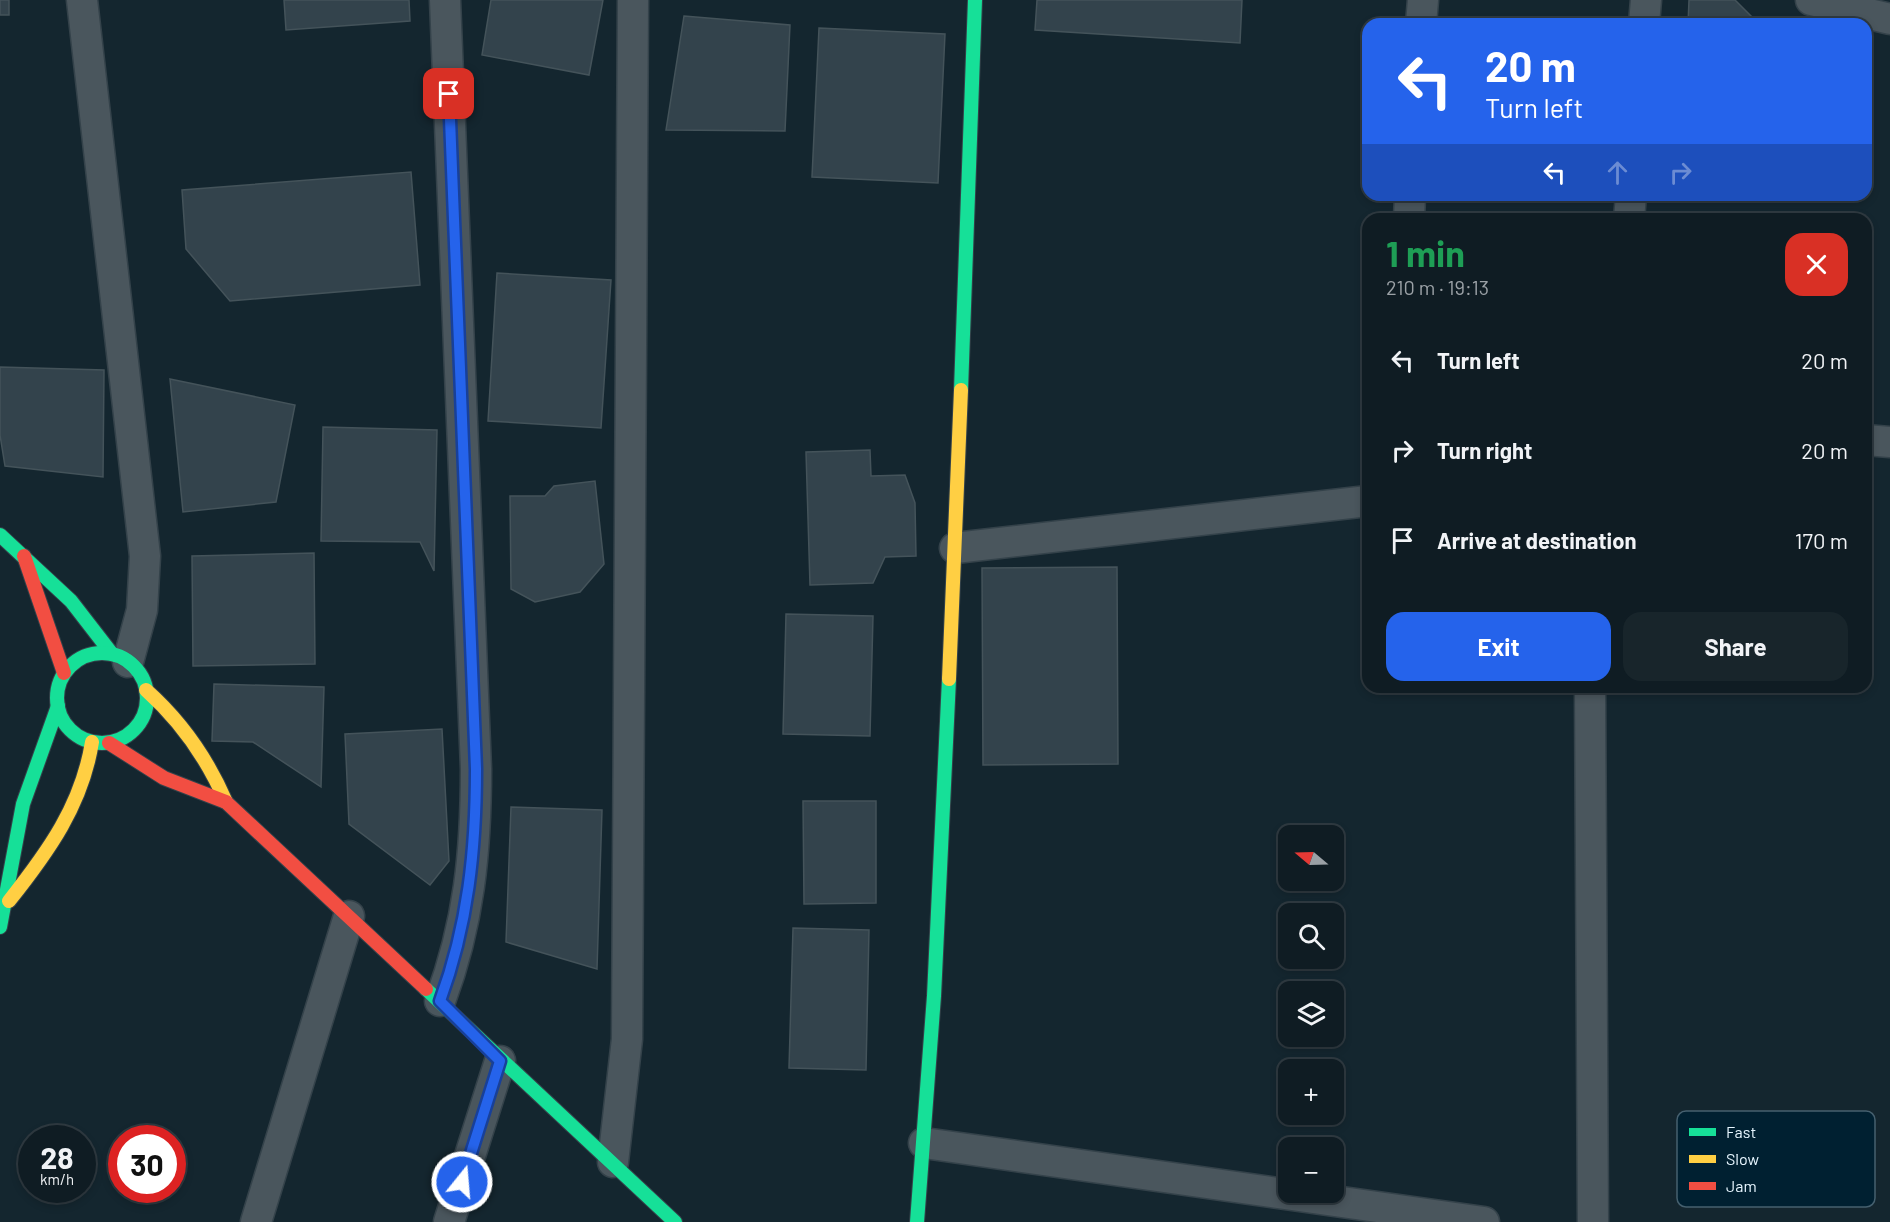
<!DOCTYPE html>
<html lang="en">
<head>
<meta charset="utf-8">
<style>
	:root { --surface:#0f1c23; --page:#18252b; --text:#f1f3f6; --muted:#9ba1a6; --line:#2f3a41; --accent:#2563eb }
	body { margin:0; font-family:Barlow,sans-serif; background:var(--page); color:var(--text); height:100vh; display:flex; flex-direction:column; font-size:22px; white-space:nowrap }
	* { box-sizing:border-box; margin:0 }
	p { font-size:20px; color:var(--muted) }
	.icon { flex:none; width:33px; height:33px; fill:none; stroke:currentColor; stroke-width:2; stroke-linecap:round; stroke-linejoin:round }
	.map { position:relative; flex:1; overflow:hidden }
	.details { position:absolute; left:1362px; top:213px; width:510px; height:480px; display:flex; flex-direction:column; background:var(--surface); border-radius:18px; box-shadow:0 3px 9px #0003,0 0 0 2px var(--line) }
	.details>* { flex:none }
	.banner { position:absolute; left:1362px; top:18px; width:510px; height:183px; border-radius:18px; box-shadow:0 3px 9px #0003,0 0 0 2px var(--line); background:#2563eb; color:#fff; overflow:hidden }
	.needle { width:39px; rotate:289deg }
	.buttons { position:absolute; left:1278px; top:825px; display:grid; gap:12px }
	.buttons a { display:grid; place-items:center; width:66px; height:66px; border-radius:12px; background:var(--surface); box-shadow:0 3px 9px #0003,0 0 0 2px var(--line); font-size:30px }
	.speed { position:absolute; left:18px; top:1125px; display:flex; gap:12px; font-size:30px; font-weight:700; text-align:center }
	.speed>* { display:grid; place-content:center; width:78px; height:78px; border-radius:50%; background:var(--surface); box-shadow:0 3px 9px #0003,0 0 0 2px var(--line); line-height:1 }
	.speed small { font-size:15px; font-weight:400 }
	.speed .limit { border:9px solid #d22; background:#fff; color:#111 }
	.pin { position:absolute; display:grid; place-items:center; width:51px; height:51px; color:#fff; margin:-26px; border-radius:12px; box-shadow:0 3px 9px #0006 }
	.me { position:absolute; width:66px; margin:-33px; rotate:17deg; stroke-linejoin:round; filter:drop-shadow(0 0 4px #0008) }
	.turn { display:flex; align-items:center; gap:21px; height:126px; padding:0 24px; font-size:27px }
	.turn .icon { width:78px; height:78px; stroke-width:2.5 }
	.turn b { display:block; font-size:42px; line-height:51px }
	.lanes { display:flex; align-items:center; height:57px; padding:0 24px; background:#0003; justify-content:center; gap:30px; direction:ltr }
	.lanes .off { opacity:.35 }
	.round { display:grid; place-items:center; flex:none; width:63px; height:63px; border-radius:18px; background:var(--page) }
	.summary { display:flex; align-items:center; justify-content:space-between; height:102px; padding:0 24px }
	h1 { font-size:36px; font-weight:700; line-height:45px; color:#1e9e55 }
	.button { display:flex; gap:12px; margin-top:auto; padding:12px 24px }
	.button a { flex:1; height:69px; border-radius:18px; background:var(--accent); color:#fff; font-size:24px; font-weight:700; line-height:69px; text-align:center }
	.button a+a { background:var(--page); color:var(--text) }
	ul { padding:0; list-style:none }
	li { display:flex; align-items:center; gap:18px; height:90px; padding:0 24px }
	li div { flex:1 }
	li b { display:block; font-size:22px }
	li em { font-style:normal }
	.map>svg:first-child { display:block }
</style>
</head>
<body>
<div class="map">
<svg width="1890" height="1222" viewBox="0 0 1890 1222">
	<rect width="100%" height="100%" fill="#14262f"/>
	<!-- building -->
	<g fill="#33434c" stroke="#44535a" stroke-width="1.5">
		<rect x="0" y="0" width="9" height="15"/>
		<polygon points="284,0 409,0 410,21 286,30"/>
		<polygon points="491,0 603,0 589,75 482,55"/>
		<polygon points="1037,0 1242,0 1240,43 1035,30"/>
		<polygon points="1689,0 1735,0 1759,24 1688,24"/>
		<polygon points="684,16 790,25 785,131 666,130"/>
		<polygon points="819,28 945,34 938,183 812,177"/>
		<polygon points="411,172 420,285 230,301 186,249 182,190"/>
		<polygon points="497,273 611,280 601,428 488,421"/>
		<polygon points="0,367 104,370 103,477 5,466 0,435"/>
		<polygon points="170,379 295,405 276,502 183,512"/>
		<polygon points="323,427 437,430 434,571 420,542 321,541"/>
		<polygon points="870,450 871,476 905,475 915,503 916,556 885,557 873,583 810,585 806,452"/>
		<polygon points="595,481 604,564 580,592 535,602 511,589 510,496 545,496 554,486"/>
		<polygon points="314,553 315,664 193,666 192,556"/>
		<polygon points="1117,567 1118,764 983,765 982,568"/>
		<polygon points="786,614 873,616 870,736 783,734"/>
		<polygon points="214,684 324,687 321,787 253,742 212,741"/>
		<polygon points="442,729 449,861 430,885 349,824 345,734"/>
		<polygon points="803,801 876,801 876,903 804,904"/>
		<polygon points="511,807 602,810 597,969 506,942"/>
		<polygon points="793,928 869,930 866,1070 789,1068"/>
	</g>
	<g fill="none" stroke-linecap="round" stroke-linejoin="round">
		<!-- street casing -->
		<g stroke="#34424a" stroke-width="33">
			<g id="street">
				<polyline points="82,0 145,556 142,610 128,662"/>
				<polyline points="1811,0 1890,19"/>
				<polyline points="1421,24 1423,0"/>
				<polyline points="1644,24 1646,0"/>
				<polyline points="1409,219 1410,195"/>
				<polyline points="1629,219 1631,195"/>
				<polyline points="1866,440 1890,442"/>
				<polyline points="955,548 1368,501"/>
				<polyline points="1590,687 1593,1222"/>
				<path d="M 440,1001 C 469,923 476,852 476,769 L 445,0"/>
				<polyline points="924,1143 1484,1222"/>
				<polyline points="613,1162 627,1039 633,0"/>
				<polyline points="256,1222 349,916"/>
				<polyline points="449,1222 500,1061"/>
			</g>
		</g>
		<!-- fast casing -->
		<g stroke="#34424a" stroke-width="16">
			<g id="fast">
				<polyline points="961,390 975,0"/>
				<polyline points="0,535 71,601 112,654"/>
				<circle cx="102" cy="698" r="45"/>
				<polyline points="0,927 23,804 58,706"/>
				<polyline points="426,989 675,1222"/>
				<polyline points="917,1222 934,996 949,679"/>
			</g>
		</g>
		<!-- slow casing -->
		<g stroke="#34424a" stroke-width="16">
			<g id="slow">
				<polyline points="949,679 961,390"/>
				<path d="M 146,690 C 182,722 207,758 226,802"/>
				<path d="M 9,901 C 48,852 82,805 92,742"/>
			</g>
		</g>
		<!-- jam casing -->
		<g stroke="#34424a" stroke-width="16">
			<g id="jam">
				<polyline points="24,556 64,673"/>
				<polyline points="109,743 164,778 226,802 426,989"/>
			</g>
		</g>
		<!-- street -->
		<use href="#street" stroke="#4a565d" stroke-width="30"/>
		<!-- fast -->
		<use href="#fast" stroke="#16e098" stroke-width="14"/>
		<!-- slow -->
		<use href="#slow" stroke="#ffcf43" stroke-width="14"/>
		<!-- jam -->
		<use href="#jam" stroke="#f24e42" stroke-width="14"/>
	</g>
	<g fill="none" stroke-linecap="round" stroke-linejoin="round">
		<!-- route casing -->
		<g stroke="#184099" stroke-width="15">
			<path id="route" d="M 449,94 L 476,769 C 476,850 468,925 440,1001 L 500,1061 L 462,1182"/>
		</g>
		<!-- route -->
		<use href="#route" stroke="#2563eb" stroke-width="10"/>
	</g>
	<!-- legend -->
	<rect x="1677" y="1111" width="198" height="96" rx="9" fill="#002031" stroke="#45606f" stroke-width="1.5"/>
	<rect x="1689" y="1128" width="27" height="8" fill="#16e098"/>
	<rect x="1689" y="1155" width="27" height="8" fill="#ffcf43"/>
	<rect x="1689" y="1182" width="27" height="8" fill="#f24e42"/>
	<g font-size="16" fill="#e7f6ff">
		<text x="1726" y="1138">Fast</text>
		<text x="1726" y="1165">Slow</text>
		<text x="1726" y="1192">Jam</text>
	</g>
</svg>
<div class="buttons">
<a><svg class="needle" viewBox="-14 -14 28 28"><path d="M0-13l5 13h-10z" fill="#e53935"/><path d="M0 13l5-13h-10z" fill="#9ba1a6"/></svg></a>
<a><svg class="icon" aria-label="search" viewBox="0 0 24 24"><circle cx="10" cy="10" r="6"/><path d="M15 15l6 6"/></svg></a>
<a><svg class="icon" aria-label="layers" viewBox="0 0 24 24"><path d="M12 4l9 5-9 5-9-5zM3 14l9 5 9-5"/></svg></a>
<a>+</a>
<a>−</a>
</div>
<div class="speed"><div>28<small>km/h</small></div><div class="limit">30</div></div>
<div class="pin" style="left:449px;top:94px;background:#d93025"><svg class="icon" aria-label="arrive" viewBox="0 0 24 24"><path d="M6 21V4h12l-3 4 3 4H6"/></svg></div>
<svg class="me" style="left:462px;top:1182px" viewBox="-20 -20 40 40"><circle r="17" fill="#2563eb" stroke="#fff" stroke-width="3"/><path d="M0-11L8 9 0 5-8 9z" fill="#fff"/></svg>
<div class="banner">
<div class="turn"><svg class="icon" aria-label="left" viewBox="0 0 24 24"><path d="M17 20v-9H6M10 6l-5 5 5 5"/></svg><div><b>20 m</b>Turn left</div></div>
<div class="lanes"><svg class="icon" aria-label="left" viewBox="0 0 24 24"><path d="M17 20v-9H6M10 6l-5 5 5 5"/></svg><svg class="icon off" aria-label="ahead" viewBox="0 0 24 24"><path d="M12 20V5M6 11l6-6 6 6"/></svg><svg class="icon off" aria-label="right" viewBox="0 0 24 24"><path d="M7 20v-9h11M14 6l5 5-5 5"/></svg></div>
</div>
<section class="details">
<div class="summary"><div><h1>1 min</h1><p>210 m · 19:13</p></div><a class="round" style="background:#d93025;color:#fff"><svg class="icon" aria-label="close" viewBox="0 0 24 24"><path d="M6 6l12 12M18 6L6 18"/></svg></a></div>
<ul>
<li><svg class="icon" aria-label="left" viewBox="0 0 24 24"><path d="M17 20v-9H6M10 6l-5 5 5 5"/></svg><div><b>Turn left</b></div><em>20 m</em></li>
<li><svg class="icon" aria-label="right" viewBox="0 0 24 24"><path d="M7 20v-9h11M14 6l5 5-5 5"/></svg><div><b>Turn right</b></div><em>20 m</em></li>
<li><svg class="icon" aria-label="arrive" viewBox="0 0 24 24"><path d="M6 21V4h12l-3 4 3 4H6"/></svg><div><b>Arrive at destination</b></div><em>170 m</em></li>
</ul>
<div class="button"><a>Exit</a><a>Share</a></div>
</section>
</div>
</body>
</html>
